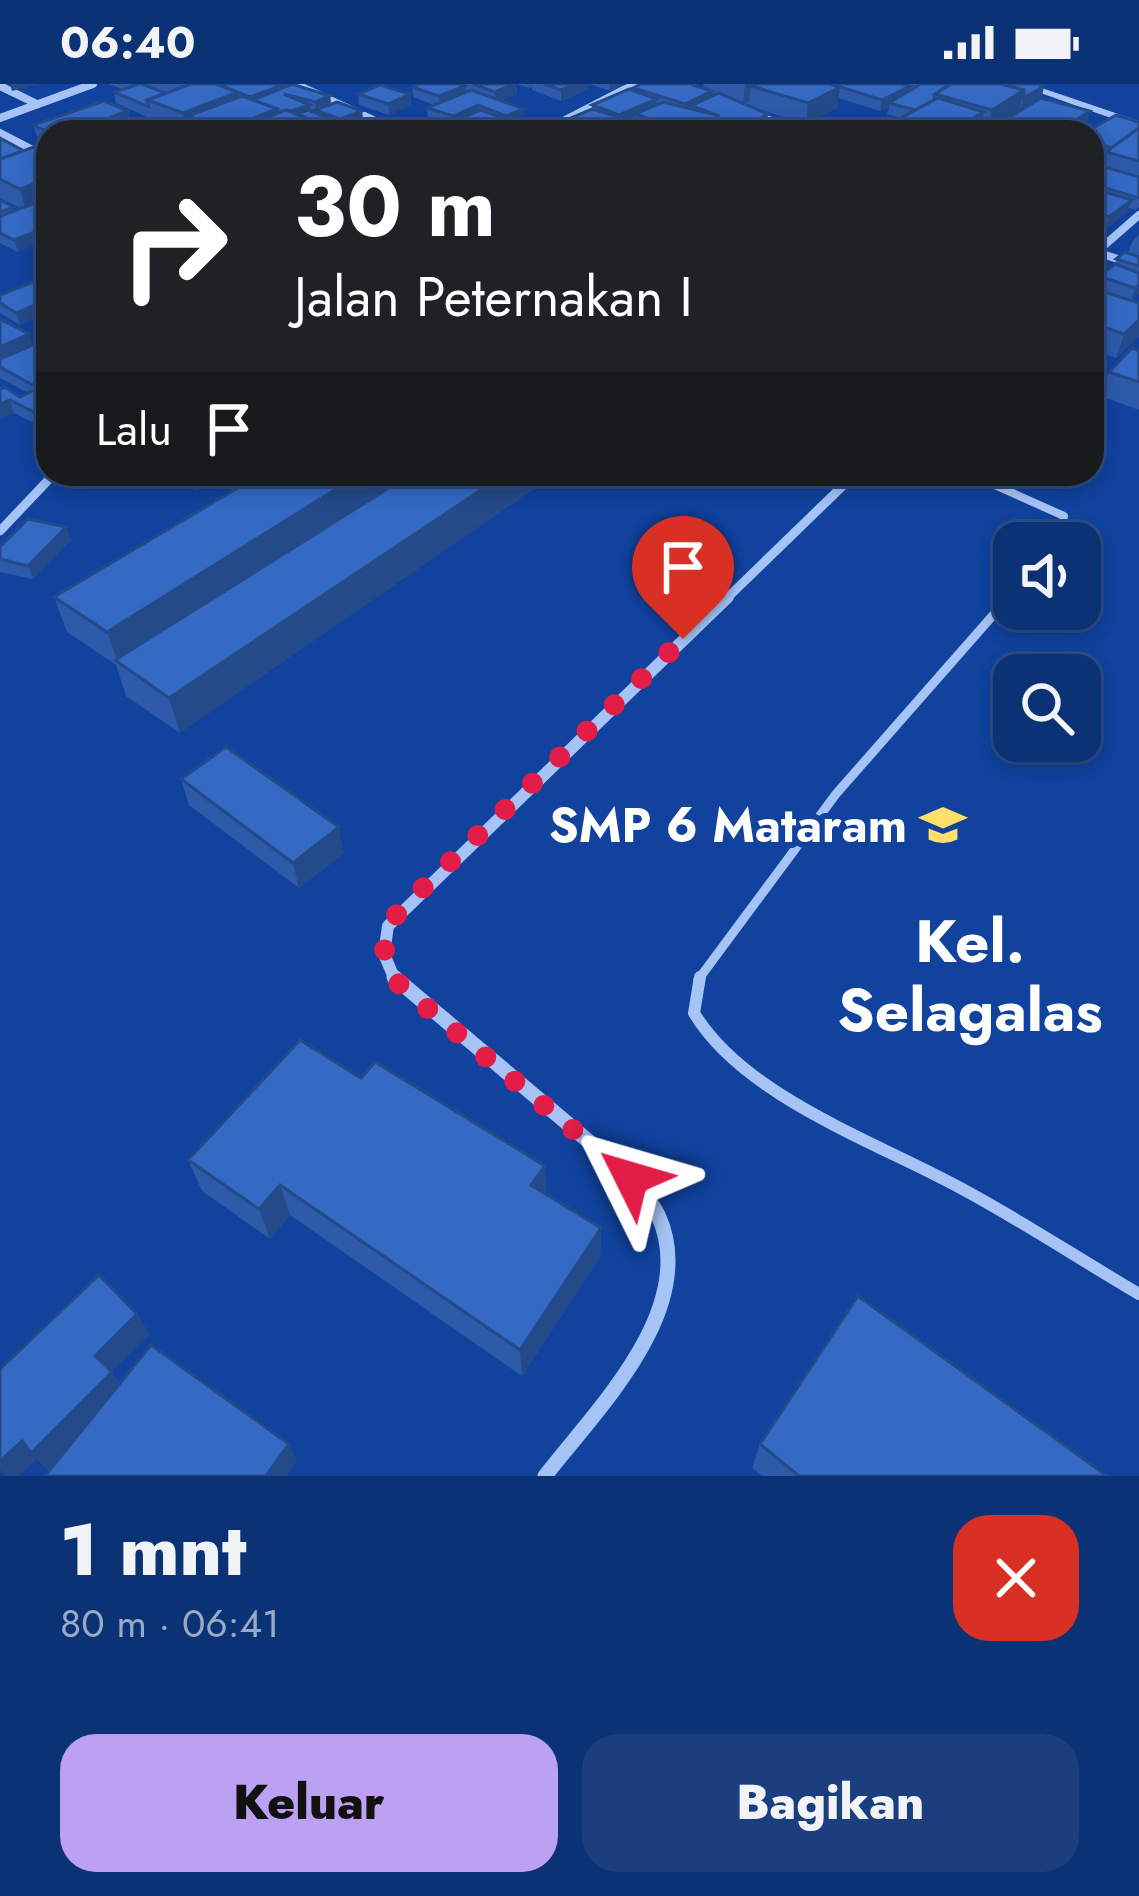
<!DOCTYPE html>
<html lang="id">
<head>
<meta charset="utf-8">
<style>
	:root { --surface:#0c3276; --page:#1a3e7e; --text:#f1f3f6; --muted:#9aaac5; --line:#2c4d88; --accent:#bca0f2 }
	body { margin:0; font-family:Jost,sans-serif; background:var(--page); color:var(--text); height:100vh; display:flex; flex-direction:column; font-size:45px; white-space:nowrap }
	* { box-sizing:border-box; margin:0 }
	p { font-size:39px; color:var(--muted) }
	.icon { flex:none; width:66px; height:66px; fill:none; stroke:currentColor; stroke-width:2; stroke-linecap:round; stroke-linejoin:round }
	.map { position:relative; height:1392px; overflow:hidden }
	.details { display:flex; flex-direction:column; background:var(--surface); flex:1 }
	.details>* { flex:none }
	.banner { position:absolute; left:36px; top:36px; width:1068px; height:366px; border-radius:36px; box-shadow:0 6px 18px #0003,0 0 0 3px var(--line); background:#202124; color:#fff; overflow:hidden }
	.tools { position:absolute; left:993px; top:438px; display:grid; gap:24px }
	.tools a { display:grid; place-items:center; width:108px; height:108px; border-radius:24px; background:var(--surface); box-shadow:0 6px 18px #0003,0 0 0 3px var(--line); font-size:60px }
	.pin { position:absolute; display:grid; place-items:center; width:102px; height:102px; color:#fff; margin:-123px -51px; border-radius:50% 50% 50% 0; rotate:-45deg; box-shadow:0 0 12px #0007 }
	.pin .icon { rotate:45deg }
	.me { position:absolute; width:132px; margin:-66px; rotate:310deg; stroke-linejoin:round; filter:drop-shadow(0 0 9px #0008) }
	.turn { display:flex; align-items:center; gap:42px; height:252px; padding:0 60px; font-size:54px }
	.turn .icon { width:156px; height:156px; stroke-width:2.5 }
	.turn b { display:block; font-size:84px; line-height:102px }
	.then { display:flex; align-items:center; height:114px; padding:0 60px; background:#0003; gap:24px; font-size:45px }
	.round { display:grid; place-items:center; flex:none; width:126px; height:126px; border-radius:36px; background:var(--page) }
	.head { display:flex; align-items:center; justify-content:space-between; height:204px; padding:0 60px }
	h1 { font-size:72px; font-weight:800; line-height:90px }
	.cta { display:flex; gap:24px; margin-top:auto; padding:24px 60px }
	.cta a { flex:1; height:138px; border-radius:36px; background:var(--accent); color:#111; font-size:48px; font-weight:800; line-height:138px; text-align:center }
	.cta a+a { background:var(--page); color:var(--text) }
	.status { display:flex; justify-content:space-between; align-items:center; height:84px; padding:0 60px; background:var(--surface); direction:ltr }
	.status svg { height:33px; fill:currentColor }
	.map>svg:first-child { display:block }
</style>
</head>
<body>
<div class="status"><b>06:40</b><svg viewBox="0 0 49 12"><path d="M0 12V9h3v3zM5 12V6h3v6zM10 12V3h3v9zM15 12V0h3v12zM26 1h20v11H26zM47 4h2v5h-2z"/></svg></div>
<div class="map">
<svg width="1139" height="1392" viewBox="0 0 1139 1392">
	<rect width="100%" height="100%" fill="#10429e"/>
	<g fill="none" stroke-linecap="round" stroke-linejoin="round">
		<!-- service-far2 -->
		<g stroke="#a5c3f5" stroke-width="8">
			<polyline points="970,390 1064,432 1059,459"/>
			<polyline points="1006,516 1014,507"/>
		</g>
		<!-- service-far1 -->
		<polyline stroke="#a5c3f5" stroke-width="9" points="698,896 836,710 1009,513"/>
		<!-- service -->
		<path stroke="#a5c3f5" stroke-width="12" d="M 700,893 L 694,929 C 745,1014 880,1059 966,1107 C 1025,1139 1081,1176 1139,1210"/>
		<!-- minor-far3 -->
		<g stroke="#a5c3f5" stroke-width="8">
			<polyline points="295,0 373,36 380,48"/>
			<polyline points="0,2 37,20"/>
			<polyline points="754,31 804,48"/>
			<polyline points="0,34 93,0"/>
			<polyline points="542,48 635,0"/>
			<polyline points="0,49 48,74"/>
			<polyline points="1093,167 1139,182"/>
			<polyline points="1092,172 1139,131"/>
		</g>
		<!-- minor-far2 -->
		<g stroke="#a5c3f5" stroke-width="9">
			<polyline points="0,447 54,390"/>
			<polyline points="725,516 855,390"/>
		</g>
		<!-- minor-far1 -->
		<polyline stroke="#a5c3f5" stroke-width="12" points="395,896 384,870 388,842 728,513"/>
		<!-- minor -->
		<path stroke="#a5c3f5" stroke-width="15" d="M 394,893 L 631,1093 C 640,1105 652,1118 658,1131 C 701,1224 596,1326 545,1392"/>
		<!-- tertiary -->
		<polygon fill="#a5c3f5" fill-rule="evenodd" points="1015,0 1030,0 1139,37 1139,44"/>
	</g>
	<!-- wall -->
	<g fill="#2d5aa9" fill-rule="evenodd">
		<polygon points="108,0 295,0 330,12 331,20 362,27 363,37 375,42 376,48 48,48 48,57 37,52 33,41 128,27 131,39 122,42 134,46 133,43 151,35 116,19 114,8 123,5"/>
		<polygon points="419,0 627,0 610,7 589,0 589,5 561,17 532,6 532,3 529,4 516,0 517,10 501,16 525,36 516,39 448,42 428,35 427,24 434,21 413,13 412,3"/>
		<path d="M 703,0 L 1001,0 L 1042,13 L 1020,24 L 1019,27 L 987,47 L 980,45 L 979,48 L 883,48 L 884,43 L 901,34 L 887,30 L 889,23 L 880,27 L 838,14 L 837,24 L 806,40 L 752,23 L 767,42 L 755,48 L 538,48 L 592,25 L 592,21 L 633,7 L 633,4 L 704,5 ZM 635,35 L 635,40 L 626,44 L 626,39 Z"/>
		<polygon points="358,10 410,10 411,21 389,31 359,21"/>
		<polygon points="1139,38 1139,123 1135,126 1129,124 1128,127 1106,145 1092,141 1092,79 1102,82 1105,74 1092,70 1092,48"/>
		<polygon points="0,54 24,67 48,70 48,122 47,120 44,121 18,168 0,159 0,116 15,127 21,124 0,114"/>
		<polygon points="1139,150 1139,210 1131,217 1095,204 1099,192 1115,181 1116,175 1128,169 1132,158"/>
		<polygon points="48,192 48,229 20,241 0,229 0,211"/>
		<polygon points="1092,204 1139,219 1139,252 1116,274 1092,266"/>
		<polygon points="0,235 33,261 48,261 48,346 14,329 0,335 0,305 20,313 28,309 0,294"/>
		<polygon points="1139,267 1139,326 1101,312 1109,288"/>
		<polygon points="156,390 219,390 196,406"/>
		<polygon points="261,390 180,649 126,612 116,581 67,548 54,513"/>
		<polygon points="719,390 760,390 746,402"/>
		<polygon points="71,456 33,495 0,488 0,463"/>
		<polygon points="181,695 344,769 299,804 189,721"/>
		<polygon points="361,994 545,1082 546,1110 601,1144 600,1173 522,1292 290,1131 270,1155 202,1107 188,1076"/>
		<polygon points="760,1360 1107,1392 762,1392 752,1384"/>
	</g>
	<!-- shaded-wall -->
	<g fill="#244a89">
		<polygon points="10,0 39,0 12,7"/>
		<polygon points="286,0 295,0 251,19 250,13"/>
		<polygon points="516,0 517,10 496,19 495,8"/>
		<polygon points="575,0 589,0 589,5 561,17 561,6"/>
		<polygon points="610,0 627,0 610,7"/>
		<polygon points="745,0 784,0 751,2 749,17 743,20"/>
		<polygon points="465,2 465,12 440,23 439,12"/>
		<polygon points="910,2 908,13 889,19 889,23 880,27 882,16"/>
		<polygon points="1044,2 1042,13 1021,25 1024,14"/>
		<polygon points="840,3 837,24 806,40 808,19"/>
		<polygon points="1024,6 1019,27 987,47 992,26"/>
		<polygon points="712,7 712,18 691,22 691,28 684,31 685,20"/>
		<polygon points="238,8 242,29 188,32 191,48 187,48 183,29"/>
		<polygon points="410,10 411,21 389,31 388,20"/>
		<polygon points="330,12 331,23 316,26 315,18"/>
		<polygon points="657,15 656,26 635,30 635,35 626,39 626,46 622,48 602,48 619,39 619,31"/>
		<polygon points="310,21 311,32 280,31"/>
		<polygon points="478,21 479,33 453,44 453,32"/>
		<polygon points="277,25 280,46 240,43 241,48 223,48 222,46"/>
		<polygon points="524,25 525,36 516,39 516,48 494,48 506,42 506,32"/>
		<polygon points="128,27 131,39 104,48 69,48"/>
		<polygon points="362,27 363,38 341,47 340,35"/>
		<polygon points="1090,27 1084,48 1058,48"/>
		<polygon points="984,28 979,48 948,48"/>
		<polygon points="768,30 767,42 755,48 736,48"/>
		<polygon points="48,95 48,115 45,114 47,120 26,127 20,105"/>
		<polygon points="1132,116 1128,127 1106,145 1109,133"/>
		<polygon points="48,143 48,156 18,168 14,156"/>
		<polygon points="1139,201 1139,210 1131,217 1135,204"/>
		<polygon points="48,215 48,229 20,241 16,229"/>
		<polygon points="1139,236 1139,252 1116,274 1124,250"/>
		<polygon points="29,250 33,263 0,278 0,263"/>
		<polygon points="10,316 14,329 0,335 0,320"/>
		<polygon points="197,390 219,390 196,406 192,393"/>
		<polygon points="360,390 418,390 118,578 107,548"/>
		<polygon points="505,390 556,390 180,649 169,614"/>
		<polygon points="747,390 760,390 746,402"/>
		<polygon points="66,443 71,456 33,495 28,482"/>
		<polygon points="339,743 344,769 299,804 293,779"/>
		<polygon points="545,1082 546,1113 531,1101"/>
		<polygon points="280,1101 290,1131 270,1155 259,1125"/>
		<polygon points="601,1144 600,1173 522,1292 520,1266"/>
		<polygon points="137,1230 150,1250 108,1291 95,1272"/>
		<polygon points="112,1288 125,1307 47,1386 37,1375 19,1392 5,1392 0,1386 0,1377 22,1357"/>
		<polygon points="289,1360 297,1377 287,1392 266,1392"/>
	</g>
	<!-- building -->
	<g fill="#3469c4" stroke="#244a89" stroke-width="3">
		<polygon points="139,0 142,0 166,9 147,16 149,23 114,8"/>
		<polygon points="191,0 216,0 238,8 183,29 147,16"/>
		<polygon points="217,0 286,0 250,13"/>
		<polygon points="292,0 330,12 315,18 284,10 310,21 291,27 286,26 278,29 277,25 253,16"/>
		<polygon points="419,0 460,0 465,2 439,12 412,3"/>
		<polygon points="473,0 514,0 495,8"/>
		<polygon points="545,0 575,0 561,6"/>
		<polygon points="641,0 690,0 712,7 685,20 633,4"/>
		<polygon points="754,0 829,0 840,3 808,19 751,2"/>
		<polygon points="837,0 902,0 910,2 882,16 834,1"/>
		<polygon points="921,0 951,0 935,10 934,16 915,26 889,19"/>
		<polygon points="951,0 1001,0 1024,6 992,26 935,10"/>
		<polygon points="1014,0 1037,0 1044,2 1024,14 1024,6 1010,2"/>
		<polygon points="380,1 410,10 388,20 358,10"/>
		<polygon points="629,5 657,15 619,31 592,21"/>
		<polygon points="471,6 524,25 506,32 478,21 453,32 427,24"/>
		<polygon points="719,9 768,30 736,48 690,48 710,35 685,47 635,30 663,18 720,32 691,22"/>
		<polygon points="242,12 277,25 222,46 188,32"/>
		<polygon points="938,14 984,28 948,48 900,48 884,43"/>
		<polygon points="1041,14 1090,27 1058,48 986,48"/>
		<polygon points="104,17 128,27 69,48 49,48 33,41"/>
		<polygon points="337,18 362,27 340,35 315,26"/>
		<polygon points="592,25 626,35 602,48 585,45 593,48 538,48"/>
		<polygon points="286,26 331,44 321,48 252,48 240,43"/>
		<polygon points="308,26 336,37 324,41 297,30"/>
		<polygon points="480,26 516,38 494,48 434,48"/>
		<polygon points="1116,31 1139,38 1139,44 1112,64 1092,57 1092,48 1086,48"/>
		<polygon points="354,33 375,42 358,48 332,48 331,44 328,43"/>
		<polygon points="152,35 186,48 147,48 133,43"/>
		<polygon points="111,37 135,47 80,48"/>
		<polygon points="641,37 671,47 618,48"/>
		<polygon points="1139,44 1139,77 1106,68"/>
		<polygon points="0,54 24,67 0,75"/>
		<polygon points="34,63 48,70 48,95 20,105 0,95 0,75"/>
		<polygon points="1092,79 1139,93 1139,114 1092,100"/>
		<polygon points="1092,104 1132,116 1109,133 1092,128"/>
		<polygon points="0,116 14,123 0,128"/>
		<polygon points="38,118 48,123 48,143 14,156 0,149 0,132"/>
		<polygon points="1125,168 1139,173 1139,182 1116,175"/>
		<polygon points="1115,180 1139,189 1139,201 1135,204 1099,192"/>
		<polygon points="48,192 48,215 16,229 0,219 0,211"/>
		<polygon points="1092,204 1139,219 1139,236 1124,250 1092,239"/>
		<polygon points="0,235 29,250 0,263"/>
		<polygon points="42,257 48,261 48,335 10,316 0,320 0,305 5,303 20,313 38,304 0,283 0,275"/>
		<polygon points="1132,264 1139,267 1139,298 1109,288"/>
		<polygon points="261,390 360,390 107,548 54,513"/>
		<polygon points="411,390 505,390 169,614 115,576"/>
		<polygon points="28,435 66,443 28,482 0,475 0,463"/>
		<polygon points="226,663 339,743 293,779 181,695"/>
		<polygon points="300,956 361,994 375,978 545,1082 531,1101 601,1144 520,1266 280,1101 259,1125 188,1076"/>
		<polygon points="99,1191 137,1230 95,1272 112,1288 31,1369 22,1357 0,1377 0,1285"/>
		<polygon points="858,1212 1107,1392 799,1392 760,1360"/>
		<polygon points="151,1261 289,1360 266,1392 45,1392"/>
	</g>
	<g fill="none" stroke-linecap="round" stroke-linejoin="round">
		<!-- route -->
		<path stroke="#e11d48" stroke-width="21" stroke-dasharray="0 37.8" d="M 631,1094 L 403,904 C 378,880 380,852 400,826 L 683,555"/>
	</g>
	<!-- icons -->
	<defs>
		<g id="school-bare" transform="scale(3.6)"><path d="M0-5L7-2L0 1L-7-2ZM-4 1L0 2.5L4 1V4Q0 6-4 4Z" fill="#ffe06a" stroke="#10429e" stroke-width="2.5" paint-order="stroke"/></g>
	</defs>
	<g fill-rule="evenodd">
		<use href="#school-bare" x="943" y="741"/>
	</g>
	<g text-anchor="middle" dominant-baseline="central" stroke-width="12" stroke-linejoin="round" paint-order="stroke">
		<!-- poi labels -->
		<g font-size="48" font-weight="bold" fill="#fff" stroke="#10429e" text-anchor="end">
			<text x="907" y="741">SMP 6 Mataram</text>
		</g>
		<!-- district labels -->
		<g font-size="60" font-weight="bold" fill="#fff" stroke="#10429e">
			<text x="970" y="857">Kel.<tspan x="970" dy="69">Selagalas</tspan></text>
		</g>
	</g>
</svg>
<div class="tools">
<a><svg class="icon" aria-label="sound" viewBox="0 0 24 24"><path d="M4 9h4l5-4v14l-5-4H4zM17 9q2 3 0 6"/></svg></a>
<a><svg class="icon" aria-label="search" viewBox="0 0 24 24"><circle cx="10" cy="10" r="6"/><path d="M15 15l6 6"/></svg></a>
</div>
<div class="pin" style="left:683px;top:555px;background:#d93025"><svg class="icon" aria-label="arrive" viewBox="0 0 24 24"><path d="M6 21V4h12l-3 4 3 4H6"/></svg></div>
<svg class="me" style="left:631px;top:1094px" viewBox="-20 -20 40 40"><path d="M0-17L14 15 0 8-14 15z" fill="#e11d48" stroke="#fff" stroke-width="4"/></svg>
<div class="banner">
<div class="turn"><svg class="icon" aria-label="right" viewBox="0 0 24 24"><path d="M7 20v-9h11M14 6l5 5-5 5"/></svg><div><b>30 m</b>Jalan Peternakan I</div></div>
<div class="then">Lalu<svg class="icon" aria-label="arrive" viewBox="0 0 24 24"><path d="M6 21V4h12l-3 4 3 4H6"/></svg></div>
</div>
</div>
<section class="details">
<div class="head"><div><h1>1 mnt</h1><p>80 m · 06:41</p></div><a class="round" style="background:#d93025;color:#fff"><svg class="icon" aria-label="close" viewBox="0 0 24 24"><path d="M6 6l12 12M18 6L6 18"/></svg></a></div>
<div class="cta"><a>Keluar</a><a>Bagikan</a></div>
</section>
</body>
</html>
